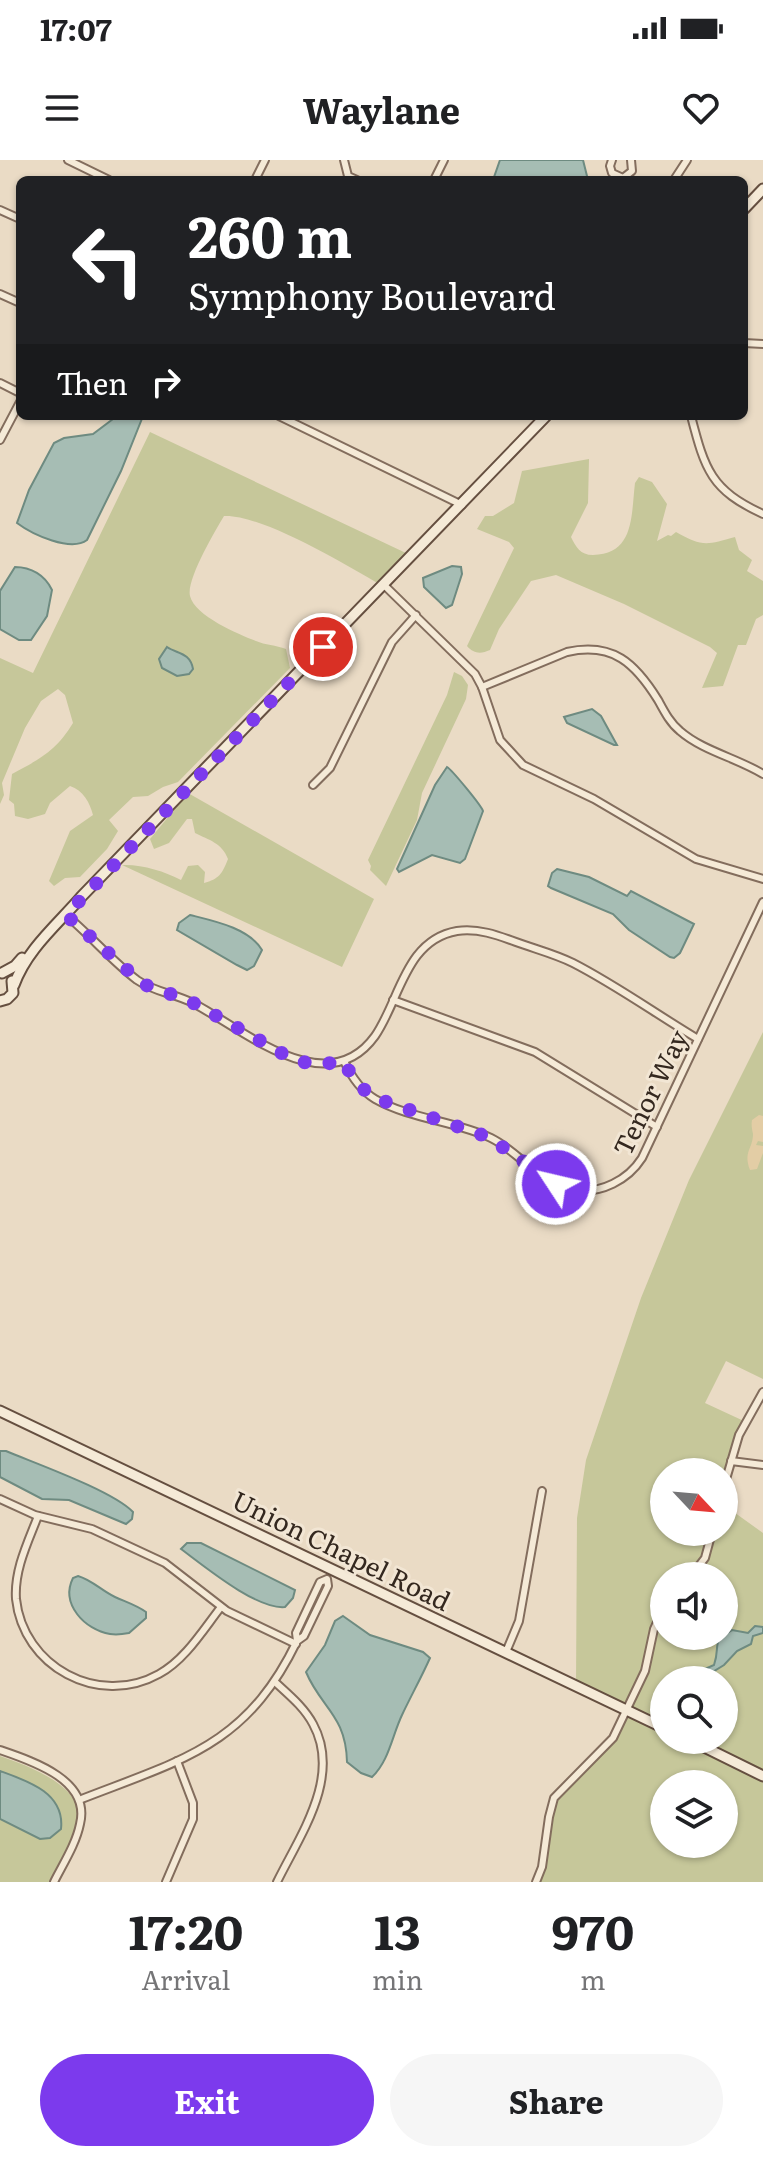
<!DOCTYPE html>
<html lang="en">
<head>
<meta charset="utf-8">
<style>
	:root { --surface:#fff; --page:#f6f6f6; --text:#202124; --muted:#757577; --accent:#7c3aed }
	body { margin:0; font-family:Literata,serif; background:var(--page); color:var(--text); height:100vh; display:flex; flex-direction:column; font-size:30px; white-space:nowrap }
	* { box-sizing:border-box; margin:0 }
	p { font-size:26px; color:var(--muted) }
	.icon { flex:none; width:44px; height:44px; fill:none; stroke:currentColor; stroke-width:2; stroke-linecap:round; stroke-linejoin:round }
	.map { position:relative; height:1722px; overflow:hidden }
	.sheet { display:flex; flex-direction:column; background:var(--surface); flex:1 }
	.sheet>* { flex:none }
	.hud { position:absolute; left:16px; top:16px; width:732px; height:244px; border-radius:12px; box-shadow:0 2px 6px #0004; background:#202124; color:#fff; overflow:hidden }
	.needle { width:52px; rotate:116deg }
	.tools { position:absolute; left:650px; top:1298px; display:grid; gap:16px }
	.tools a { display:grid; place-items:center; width:88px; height:88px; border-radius:50%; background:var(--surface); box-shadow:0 2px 6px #0004; font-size:40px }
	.pin { position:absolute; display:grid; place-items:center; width:68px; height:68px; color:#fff; margin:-34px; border:4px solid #fff; border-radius:50%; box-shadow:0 2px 8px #0007 }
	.me { position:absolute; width:88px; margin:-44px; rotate:305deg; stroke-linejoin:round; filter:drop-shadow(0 0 6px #0008) }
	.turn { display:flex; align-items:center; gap:28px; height:168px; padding:0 40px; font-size:36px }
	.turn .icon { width:104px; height:104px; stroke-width:2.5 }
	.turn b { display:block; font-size:56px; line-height:68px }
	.then { display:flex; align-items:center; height:76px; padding:0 40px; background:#0003; gap:16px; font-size:30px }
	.eta { display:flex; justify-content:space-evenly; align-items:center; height:136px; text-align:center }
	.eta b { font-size:48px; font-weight:700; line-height:56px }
	.action { display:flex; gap:16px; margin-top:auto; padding:16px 40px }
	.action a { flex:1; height:92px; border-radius:48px; background:var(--accent); color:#fff; font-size:32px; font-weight:700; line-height:92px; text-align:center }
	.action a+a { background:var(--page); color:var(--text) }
	.status { display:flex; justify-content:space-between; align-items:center; height:56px; padding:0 40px; background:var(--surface); direction:ltr }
	.status svg { height:22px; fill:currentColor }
	header { display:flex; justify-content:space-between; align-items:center; height:104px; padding:0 40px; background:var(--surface); font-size:36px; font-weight:700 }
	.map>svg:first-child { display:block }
</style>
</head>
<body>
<div class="status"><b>17:07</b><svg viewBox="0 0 49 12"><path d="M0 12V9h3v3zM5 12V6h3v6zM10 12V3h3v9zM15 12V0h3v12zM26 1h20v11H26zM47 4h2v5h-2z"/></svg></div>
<header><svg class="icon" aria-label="menu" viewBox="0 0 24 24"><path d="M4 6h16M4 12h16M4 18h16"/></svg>Waylane<svg class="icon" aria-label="heart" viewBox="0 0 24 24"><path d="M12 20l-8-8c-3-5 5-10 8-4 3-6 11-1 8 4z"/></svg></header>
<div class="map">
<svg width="763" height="1722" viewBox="0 0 763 1722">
	<rect width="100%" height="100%" fill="#eadbc5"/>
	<!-- green -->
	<g fill="#c6c79a" fill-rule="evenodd">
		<path d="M 150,272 L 408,394 L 379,424 C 345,404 261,354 224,356 C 215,371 186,420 190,436 C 195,456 238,474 256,481 C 265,485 276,485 286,489 L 290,508 L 178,622 L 163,627 L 148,636 L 133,637 L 109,660 L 118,671 L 107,689 L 80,717 L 65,718 L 54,726 L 49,721 L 70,671 L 93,655 C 90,643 83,630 70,626 L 50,643 L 45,654 L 28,659 L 15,656 L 14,644 L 9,640 L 12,614 C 40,599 56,591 73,563 L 65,535 L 58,529 L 41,541 L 25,568 L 2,623 L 4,635 L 0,644 L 0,498 L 33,513 Z"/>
		<path d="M 589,299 L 588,343 L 571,377 C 576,387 580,395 593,395 C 635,394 631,355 635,323 L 639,317 L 652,322 L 667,344 L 657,381 L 668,375 L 671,376 L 676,372 C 702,387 707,385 735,377 L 739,390 L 752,400 L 747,411 L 763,421 L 763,455 L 756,459 L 746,485 L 738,485 L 723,526 L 702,528 L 717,493 L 710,487 L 624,444 L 556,415 L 531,421 L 499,469 L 490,490 C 481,494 474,494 467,486 L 514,388 L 509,382 L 477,369 L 485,356 L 493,356 L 514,343 L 522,311 Z"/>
		<polygon points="454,512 462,516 468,525 466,539 422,633 417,660 386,726 370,710 371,706 368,700 447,535"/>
		<path d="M 188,633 L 374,739 L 342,807 L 122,705 C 141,704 164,711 181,720 L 188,706 L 198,705 L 205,712 L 204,723 C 219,719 222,714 228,699 C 222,683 209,680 195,673 L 192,659 L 187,659 L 169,683 L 154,689 L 150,679 Z"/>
		<path d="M 763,872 L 763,1219 L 726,1201 L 705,1243 L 746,1262 L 724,1326 L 724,1312 L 664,1312 L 664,1372 L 724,1372 L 724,1345 L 763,1373 L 763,1722 L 536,1722 L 554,1638 L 605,1588 L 627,1550 L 576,1526 L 577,1358 L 586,1300 L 641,1138 L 689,1020 ZM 664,1416 L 724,1416 L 724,1476 L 664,1476 ZM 664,1520 L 724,1520 L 724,1580 L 664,1580 ZM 664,1624 L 724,1624 L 724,1684 L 664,1684 Z"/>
		<path d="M 0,1596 C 26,1605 82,1625 78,1658 C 76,1680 60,1703 51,1722 L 0,1722 Z"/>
	</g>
	<!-- sand -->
	<path fill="#e3cda5" d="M 759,955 L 763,956 L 763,982 L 758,981 L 756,985 L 763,986 L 763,993 L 757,1009 L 750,1010 C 743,991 753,989 753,974 C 752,969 751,965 752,960 Z"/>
	<!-- water -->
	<g fill="#a6bdb4" stroke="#6e8b81" stroke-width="2">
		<polygon points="500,0 583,0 588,20 493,20"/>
		<path d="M 117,256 L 143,256 L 121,311 L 87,380 C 71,392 33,375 17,363 L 29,330 L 54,283 L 64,278 L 93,274 Z"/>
		<polygon points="452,406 461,407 462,414 452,445 446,448 424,427 423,418"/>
		<path d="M 15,407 C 31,407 45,415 52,430 L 47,456 L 31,480 L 19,480 L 0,469 L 0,431 Z"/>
		<path d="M 167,487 C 177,494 190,492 193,509 L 189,514 L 177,516 L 162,508 L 159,499 Z"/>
		<polygon points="592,549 601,556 617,585 614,585 567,563 564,557"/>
		<path d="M 447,607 C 452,610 481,645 483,651 L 465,699 L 460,703 L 432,695 L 399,712 L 397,709 L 435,625 Z"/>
		<polygon points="557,709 589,717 627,736 631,731 694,764 680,793 674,798 670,797 629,770 613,754 551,728 548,726 552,713"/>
		<path d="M 190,755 C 214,761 249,768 262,790 L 254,806 L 247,810 L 237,805 L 177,770 L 179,763 Z"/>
		<path d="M 0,1291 L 6,1291 C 37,1304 113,1331 133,1352 L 132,1359 L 126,1364 L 69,1340 L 42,1339 L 0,1317 Z"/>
		<path d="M 187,1383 L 201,1383 L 295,1430 L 293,1438 L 285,1447 C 257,1450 204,1406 181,1389 Z"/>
		<path d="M 78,1416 C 92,1420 102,1431 115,1437 C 126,1442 136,1445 146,1452 L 146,1458 L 129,1473 C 124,1474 116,1475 110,1474 C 85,1470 60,1444 73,1418 Z"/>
		<path d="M 343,1456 L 370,1475 L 423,1492 L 430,1498 C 421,1518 411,1536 402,1555 C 392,1576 389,1601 372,1617 L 361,1613 L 347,1602 C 346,1555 321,1548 306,1512 L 325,1485 L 335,1461 Z"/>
		<path d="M 755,1466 L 763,1467 L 763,1473 L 753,1476 L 751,1484 L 737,1491 L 724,1505 L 706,1516 L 690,1520 L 698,1512 L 714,1505 C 721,1485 710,1482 732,1470 L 748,1473 Z"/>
		<path d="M 0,1611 C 28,1621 65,1633 61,1669 L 50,1678 L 40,1679 L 0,1659 Z"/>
	</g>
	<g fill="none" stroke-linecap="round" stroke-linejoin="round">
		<!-- street casing -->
		<g stroke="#836d5d" stroke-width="10">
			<g id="street">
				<polyline points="68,0 109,20"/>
				<polyline points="344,0 348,16 357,20"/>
				<polyline points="612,0 610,6 612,13 623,18 632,11 631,0"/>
				<polyline points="255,20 265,0"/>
				<polyline points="434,20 444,0"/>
				<polyline points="674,20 687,0"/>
				<polyline points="0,50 20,59"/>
				<polyline points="0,134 20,143"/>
				<polyline points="744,183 763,184"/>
				<polyline points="0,223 20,233"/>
				<polyline points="279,256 462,345"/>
				<path d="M 691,256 C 705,310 711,330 763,354"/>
				<polyline points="0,280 20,242"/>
				<polyline points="384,425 475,514 482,527 500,580 523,605 594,639 696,699 763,719"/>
				<path d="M 482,527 L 567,492 C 613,482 635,503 658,540 C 664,551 670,563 680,571 C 703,591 737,598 763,614"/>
				<polyline points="313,625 330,608 392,482 416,455"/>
				<path d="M 66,755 C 90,775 112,801 137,820 C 154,832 176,834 193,843 C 244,870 327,943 375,876 C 400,840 405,780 457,771 C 478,768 497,775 516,782 C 535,789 555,794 573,803 C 616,825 656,854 698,879"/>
				<polyline points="393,840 535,892 657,967"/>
				<path d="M 344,901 C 351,916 360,930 375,939 C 410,959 455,961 491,978 C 520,992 540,1025 574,1030 C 601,1034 628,1020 642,998 L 763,742"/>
				<polyline points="731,1301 763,1305"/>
				<polyline points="724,1326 739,1275 763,1232"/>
				<polyline points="0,1339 35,1355 92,1369 165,1403 227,1451 296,1484"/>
				<path d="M 38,1356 C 28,1382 14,1410 16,1439 C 23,1506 98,1548 159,1514 C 185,1500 203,1470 221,1447"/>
				<polyline points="691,1416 705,1398 712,1372"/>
				<polyline points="506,1492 519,1461 542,1331"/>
				<path d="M 275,1522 C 289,1535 304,1547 313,1564 C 342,1617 300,1675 277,1722"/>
				<path d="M 0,1590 C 32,1601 91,1620 80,1664 C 76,1684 63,1704 54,1722"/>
				<path d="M 79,1640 C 181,1600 246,1587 297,1481 L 304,1476 L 328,1426 L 327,1419 L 320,1422 L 296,1473 L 297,1481"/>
				<polyline points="166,1722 193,1659 193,1643 177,1601"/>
				<polyline points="536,1722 542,1707 549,1657 554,1638 613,1578 645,1511 654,1469 664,1447"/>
			</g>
		</g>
		<!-- secondary casing -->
		<g stroke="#654f40" stroke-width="13">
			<g id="secondary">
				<polyline points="744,49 763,29"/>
				<polyline points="2,813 15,806 22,798"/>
				<path d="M 14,825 C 27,789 58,764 82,736 L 546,256"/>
				<polyline points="0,841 7,839 13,833 12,821"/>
				<polyline points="0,1251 664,1568"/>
				<polyline points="690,1580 763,1616"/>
			</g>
		</g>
		<!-- street -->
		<use href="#street" stroke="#f5ead7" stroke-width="6"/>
		<!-- secondary -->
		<use href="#secondary" stroke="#f5ead7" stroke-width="9"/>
	</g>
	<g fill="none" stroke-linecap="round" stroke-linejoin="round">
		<!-- route -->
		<polyline stroke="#7c3aed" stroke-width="14" stroke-dasharray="0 25.2" points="323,487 66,755 143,824 190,841 294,900 317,905 344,901 353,919 372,937 488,977 556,1024"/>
	</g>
	<g text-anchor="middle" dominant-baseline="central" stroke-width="6" stroke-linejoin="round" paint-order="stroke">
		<!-- street labels -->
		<g font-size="26" fill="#34281f" stroke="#f2e6d4">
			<text transform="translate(649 932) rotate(-64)">Tenor Way</text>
			<text transform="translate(342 1389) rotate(26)">Union Chapel Road</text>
		</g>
	</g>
</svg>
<div class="tools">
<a><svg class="needle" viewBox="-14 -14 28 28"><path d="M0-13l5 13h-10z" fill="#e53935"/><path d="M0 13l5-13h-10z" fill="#757577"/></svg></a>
<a><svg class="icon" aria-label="sound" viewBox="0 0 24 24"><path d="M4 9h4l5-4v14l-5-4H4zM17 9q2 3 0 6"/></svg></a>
<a><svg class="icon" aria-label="search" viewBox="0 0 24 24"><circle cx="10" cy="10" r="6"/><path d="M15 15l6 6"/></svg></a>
<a><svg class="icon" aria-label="layers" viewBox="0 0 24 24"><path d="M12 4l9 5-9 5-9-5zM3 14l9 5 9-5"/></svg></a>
</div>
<div class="pin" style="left:323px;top:487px;background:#d93025"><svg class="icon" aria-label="arrive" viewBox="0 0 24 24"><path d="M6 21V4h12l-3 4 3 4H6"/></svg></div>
<svg class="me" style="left:556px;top:1024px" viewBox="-20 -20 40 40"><circle r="17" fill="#7c3aed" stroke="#fff" stroke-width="3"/><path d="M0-11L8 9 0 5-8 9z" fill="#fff"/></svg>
<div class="hud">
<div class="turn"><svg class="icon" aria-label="left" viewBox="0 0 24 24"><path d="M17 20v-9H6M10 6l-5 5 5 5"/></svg><div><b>260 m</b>Symphony Boulevard</div></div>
<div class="then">Then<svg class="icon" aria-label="right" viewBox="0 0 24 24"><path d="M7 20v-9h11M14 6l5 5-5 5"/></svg></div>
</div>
</div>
<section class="sheet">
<div class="eta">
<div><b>17:20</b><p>Arrival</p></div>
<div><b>13</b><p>min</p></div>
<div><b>970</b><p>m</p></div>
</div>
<div class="action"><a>Exit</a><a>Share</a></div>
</section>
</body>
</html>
